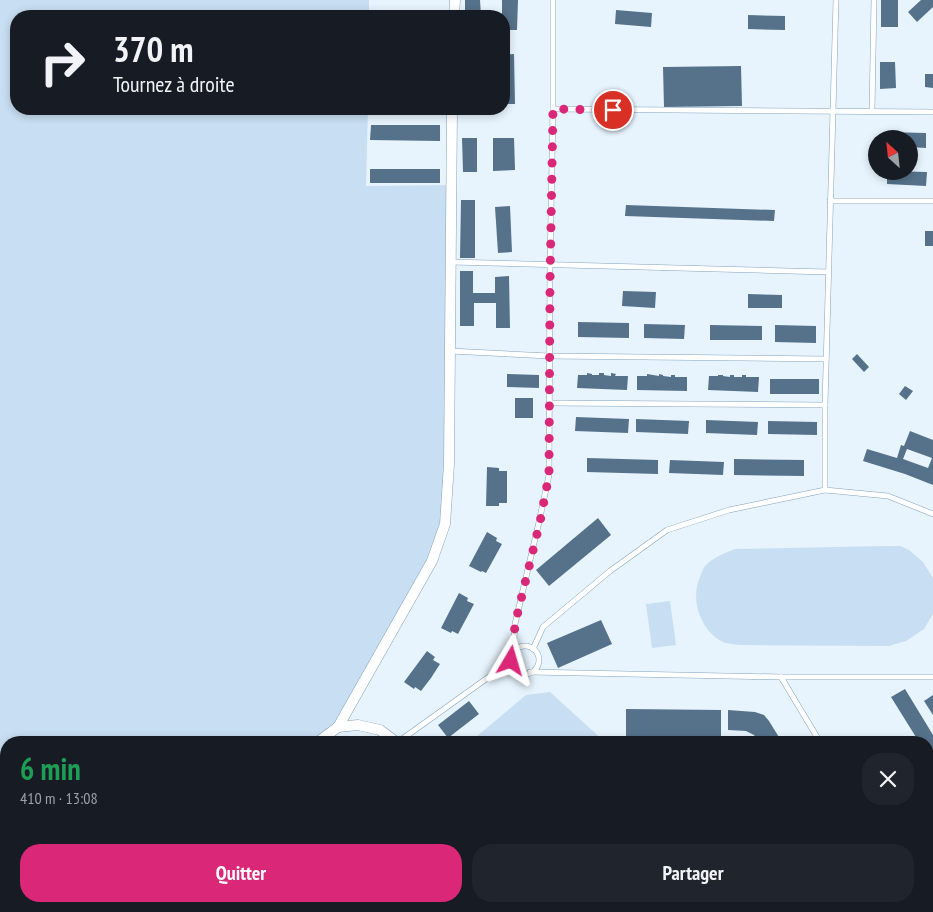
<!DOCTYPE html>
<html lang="fr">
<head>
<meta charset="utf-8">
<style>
	:root { --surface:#171b24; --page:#20242c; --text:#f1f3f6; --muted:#9ea1a6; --accent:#db2777 }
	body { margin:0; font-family:"PT Sans Narrow",sans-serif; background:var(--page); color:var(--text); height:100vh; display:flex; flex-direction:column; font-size:19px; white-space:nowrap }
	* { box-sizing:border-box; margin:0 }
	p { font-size:16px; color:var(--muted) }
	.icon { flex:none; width:28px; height:28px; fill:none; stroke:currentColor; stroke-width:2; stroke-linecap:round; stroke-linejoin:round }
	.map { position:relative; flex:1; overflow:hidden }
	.panel { position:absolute; left:0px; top:736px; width:934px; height:176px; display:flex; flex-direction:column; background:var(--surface); border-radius:20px 20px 0 0; box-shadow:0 2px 8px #0003 }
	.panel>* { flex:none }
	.guide { position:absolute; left:10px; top:10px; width:500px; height:105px; border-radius:20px; box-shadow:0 2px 8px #0003; background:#171b24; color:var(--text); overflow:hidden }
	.needle { width:32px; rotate:333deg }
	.tools { position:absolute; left:868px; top:130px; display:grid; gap:10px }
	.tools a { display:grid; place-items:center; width:50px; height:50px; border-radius:50%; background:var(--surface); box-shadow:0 2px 8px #0003; font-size:25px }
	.pin { position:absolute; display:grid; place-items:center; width:42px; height:42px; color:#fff; margin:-21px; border:2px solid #fff; border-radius:50%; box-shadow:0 1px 5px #0007 }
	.me { position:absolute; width:55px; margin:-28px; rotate:7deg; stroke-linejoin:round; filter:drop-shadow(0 0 4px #0008) }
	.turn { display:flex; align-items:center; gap:18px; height:105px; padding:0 20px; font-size:22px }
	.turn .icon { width:65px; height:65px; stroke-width:2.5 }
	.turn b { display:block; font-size:35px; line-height:42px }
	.round { display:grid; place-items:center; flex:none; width:52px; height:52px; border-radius:20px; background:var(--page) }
	.summary { display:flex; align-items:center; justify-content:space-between; height:85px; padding:0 20px }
	h1 { font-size:30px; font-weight:600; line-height:38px; color:#1e9e55 }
	.primary-button { display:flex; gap:10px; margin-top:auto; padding:10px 20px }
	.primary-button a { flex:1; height:58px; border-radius:20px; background:var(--accent); color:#fff; font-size:20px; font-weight:600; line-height:58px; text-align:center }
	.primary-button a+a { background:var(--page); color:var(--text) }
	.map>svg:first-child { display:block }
</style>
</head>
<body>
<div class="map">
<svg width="933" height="912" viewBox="0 0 933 912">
	<rect width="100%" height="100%" fill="#e7f4fe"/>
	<!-- green -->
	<g fill="#c8def2">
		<polygon points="0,0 369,0 369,16 16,16 16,109 368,109 366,186 452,185 445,524 432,561 338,727 318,742 6,742 6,766 0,764"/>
		<path d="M 885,546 L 900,546 L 909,550 L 923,562 L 933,578 L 933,614 L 924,629 L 906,641 L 889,646 L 740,645 C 734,644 726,644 721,641 C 700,629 690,599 700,577 C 701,574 703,569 705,566 C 712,558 725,553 735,549 Z"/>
		<polygon points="670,601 676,645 652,648 646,604"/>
		<polygon points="550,692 605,742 470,742 526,695"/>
		<polygon points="461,906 693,906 696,912 467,912"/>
	</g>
	<!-- building -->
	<g fill="#56728a" fill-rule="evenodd">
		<polygon points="465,0 480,0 481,16 465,16"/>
		<polygon points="502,0 518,0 517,30 504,30 504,16 502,16"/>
		<rect x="881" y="0" width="17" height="27"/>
		<polygon points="921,0 933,0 933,7 917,22 908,12"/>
		<polygon points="616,10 652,13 651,27 615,24"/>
		<polygon points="748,15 785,16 785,30 748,29"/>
		<polygon points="514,54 515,104 504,104 504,55"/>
		<polygon points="880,62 895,62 896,88 880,89"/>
		<polygon points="741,66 742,106 664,107 663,67"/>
		<polygon points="925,74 933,74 933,88 925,87"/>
		<polygon points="371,125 440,125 440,141 370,140"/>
		<polygon points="887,132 926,133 926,148 909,147 909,139 886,139"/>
		<polygon points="462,138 477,138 477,172 463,172"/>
		<polygon points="493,138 514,138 515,170 493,171"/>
		<rect x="370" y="169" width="70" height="14"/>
		<polygon points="887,171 927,172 926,186 887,184"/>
		<polygon points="461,200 475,200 475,258 460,258"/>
		<polygon points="626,205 775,210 774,221 625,216"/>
		<polygon points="510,206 512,252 498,253 495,207"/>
		<rect x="925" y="231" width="8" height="15"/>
		<polygon points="460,271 473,271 473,293 495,293 495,277 509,276 510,328 496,328 496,303 474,303 474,326 460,326"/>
		<polygon points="623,291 656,292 655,308 622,306"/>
		<polygon points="748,294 782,295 782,308 748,308"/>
		<polygon points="578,322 629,323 629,338 578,337"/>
		<polygon points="644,324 685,325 684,339 644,338"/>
		<polygon points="710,325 762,326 762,340 710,340"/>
		<polygon points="775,325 816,326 816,343 775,342"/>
		<polygon points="857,354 869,367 864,372 852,359"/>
		<polygon points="587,373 592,374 592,375 599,375 599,373 604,373 604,375 611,376 611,373 616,374 615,376 628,376 627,390 577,388 578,375 587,375"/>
		<polygon points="507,374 539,375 539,388 507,387"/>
		<polygon points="647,374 659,376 659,374 663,375 663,376 671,377 671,375 675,375 675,377 687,377 687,391 637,390 637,376 647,376"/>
		<polygon points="718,375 723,375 723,376 730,377 730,375 734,375 734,377 742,377 742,375 746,375 746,377 759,377 758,392 708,390 709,376 718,376"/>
		<rect x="770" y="379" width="49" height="15"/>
		<polygon points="905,386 913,391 906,400 899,394"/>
		<rect x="515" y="398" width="18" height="20"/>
		<polygon points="576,417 629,419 628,433 575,431"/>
		<polygon points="636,419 689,421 688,434 636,432"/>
		<polygon points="706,420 758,422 757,435 706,433"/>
		<polygon points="768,421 817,422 817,435 768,434"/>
		<path d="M 910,431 L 933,440 L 933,485 L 905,474 L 863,461 L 867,449 L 897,458 L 901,445 L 904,446 ZM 907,449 L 932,458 L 928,468 L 903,459 Z"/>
		<polygon points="587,458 658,460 658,474 587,472"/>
		<polygon points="734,459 804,460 804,476 734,475"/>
		<polygon points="670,460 724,462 723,475 669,473"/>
		<polygon points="487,467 499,468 499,471 507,471 507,503 499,503 499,506 486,506"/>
		<polygon points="598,518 611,535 549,586 536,570"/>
		<polygon points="487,532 497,538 496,541 502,544 486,573 482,571 481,572 469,566"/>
		<polygon points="459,593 468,598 467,601 474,604 458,634 452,631 451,633 441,628"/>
		<polygon points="601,620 612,644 558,668 547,643"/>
		<polygon points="427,651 435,657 433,660 440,664 431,678 421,691 415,687 414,689 404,682"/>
		<polygon points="905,689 933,735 933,766 928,757 928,742 919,742 891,697"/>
		<polygon points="933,695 933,715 924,701"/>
		<polygon points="469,701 479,714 448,738 438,725"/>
		<polygon points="626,709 721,710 721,742 626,742"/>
		<polygon points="728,710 755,712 764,715 769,721 782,742 758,742 754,735 746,731 728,730"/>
		<polygon points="933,818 933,853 928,844 928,822"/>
		<polygon points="829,906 849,906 840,912 832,912"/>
		<polygon points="881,906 898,906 901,912 879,912 877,909"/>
	</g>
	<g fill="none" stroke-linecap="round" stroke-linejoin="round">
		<!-- lane casing -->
		<g stroke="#84a2bb" stroke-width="6">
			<g id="lane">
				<polyline points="553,109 933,112"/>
				<polyline points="872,111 874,0"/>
				<polyline points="830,201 933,201"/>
				<polyline points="451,262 828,272"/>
				<polyline points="450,351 549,356 826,359"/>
				<polyline points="549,403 825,405"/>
				<polyline points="825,490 825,405 836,0"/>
				<circle cx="525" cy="660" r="14"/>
				<polyline points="533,649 543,627 610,571 667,530 729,510 825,490 888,496 933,514"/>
				<polyline points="513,653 515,624 539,522 549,475 550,265 553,109 553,0"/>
				<polyline points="530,672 781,677 933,677"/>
				<polyline points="781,677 820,742"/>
				<polyline points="398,742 511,661"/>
				<polyline points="918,906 921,912"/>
			</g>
		</g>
		<!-- street casing -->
		<g stroke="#84a2bb" stroke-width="11">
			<g id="street">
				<polyline points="454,16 455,0"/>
				<polyline points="338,727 358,725 380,730 396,742"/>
				<polyline points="318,742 338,727 432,561 445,524 449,464 452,109"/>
				<polyline points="0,792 6,793"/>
				<polyline points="98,906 103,912"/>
				<polyline points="273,906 277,912"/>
				<polyline points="449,906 455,912"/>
				<polyline points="224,912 232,906"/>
			</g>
		</g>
		<!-- path -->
		<polyline stroke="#a9b6c0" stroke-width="2" stroke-dasharray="2.5 4" stroke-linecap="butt" points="928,788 930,789 933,792"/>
		<!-- lane -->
		<use href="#lane" stroke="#fff" stroke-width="5"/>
		<!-- street -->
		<use href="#street" stroke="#fff" stroke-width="10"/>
	</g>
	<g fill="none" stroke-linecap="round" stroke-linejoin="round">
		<!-- route -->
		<polyline stroke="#db2777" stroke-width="9" stroke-dasharray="0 16.2" points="511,661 513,653 515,624 540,522 549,475 550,283 553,109 613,110"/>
	</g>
</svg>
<div class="tools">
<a><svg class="needle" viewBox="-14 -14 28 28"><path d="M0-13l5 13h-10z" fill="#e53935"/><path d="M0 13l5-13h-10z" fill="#9ea1a6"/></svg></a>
</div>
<div class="pin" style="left:613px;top:110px;background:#d93025"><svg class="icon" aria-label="arrive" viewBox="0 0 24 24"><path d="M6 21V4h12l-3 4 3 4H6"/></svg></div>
<svg class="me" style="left:511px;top:661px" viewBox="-20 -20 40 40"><path d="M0-17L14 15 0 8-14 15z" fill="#db2777" stroke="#fff" stroke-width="4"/></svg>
<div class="guide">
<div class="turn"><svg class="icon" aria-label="right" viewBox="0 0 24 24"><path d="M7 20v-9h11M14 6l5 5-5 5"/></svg><div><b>370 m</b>Tournez à droite</div></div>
</div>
<section class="panel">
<div class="summary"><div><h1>6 min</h1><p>410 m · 13:08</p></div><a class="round"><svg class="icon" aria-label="close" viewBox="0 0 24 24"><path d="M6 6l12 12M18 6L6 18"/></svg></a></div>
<div class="primary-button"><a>Quitter</a><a>Partager</a></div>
</section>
</div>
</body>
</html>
